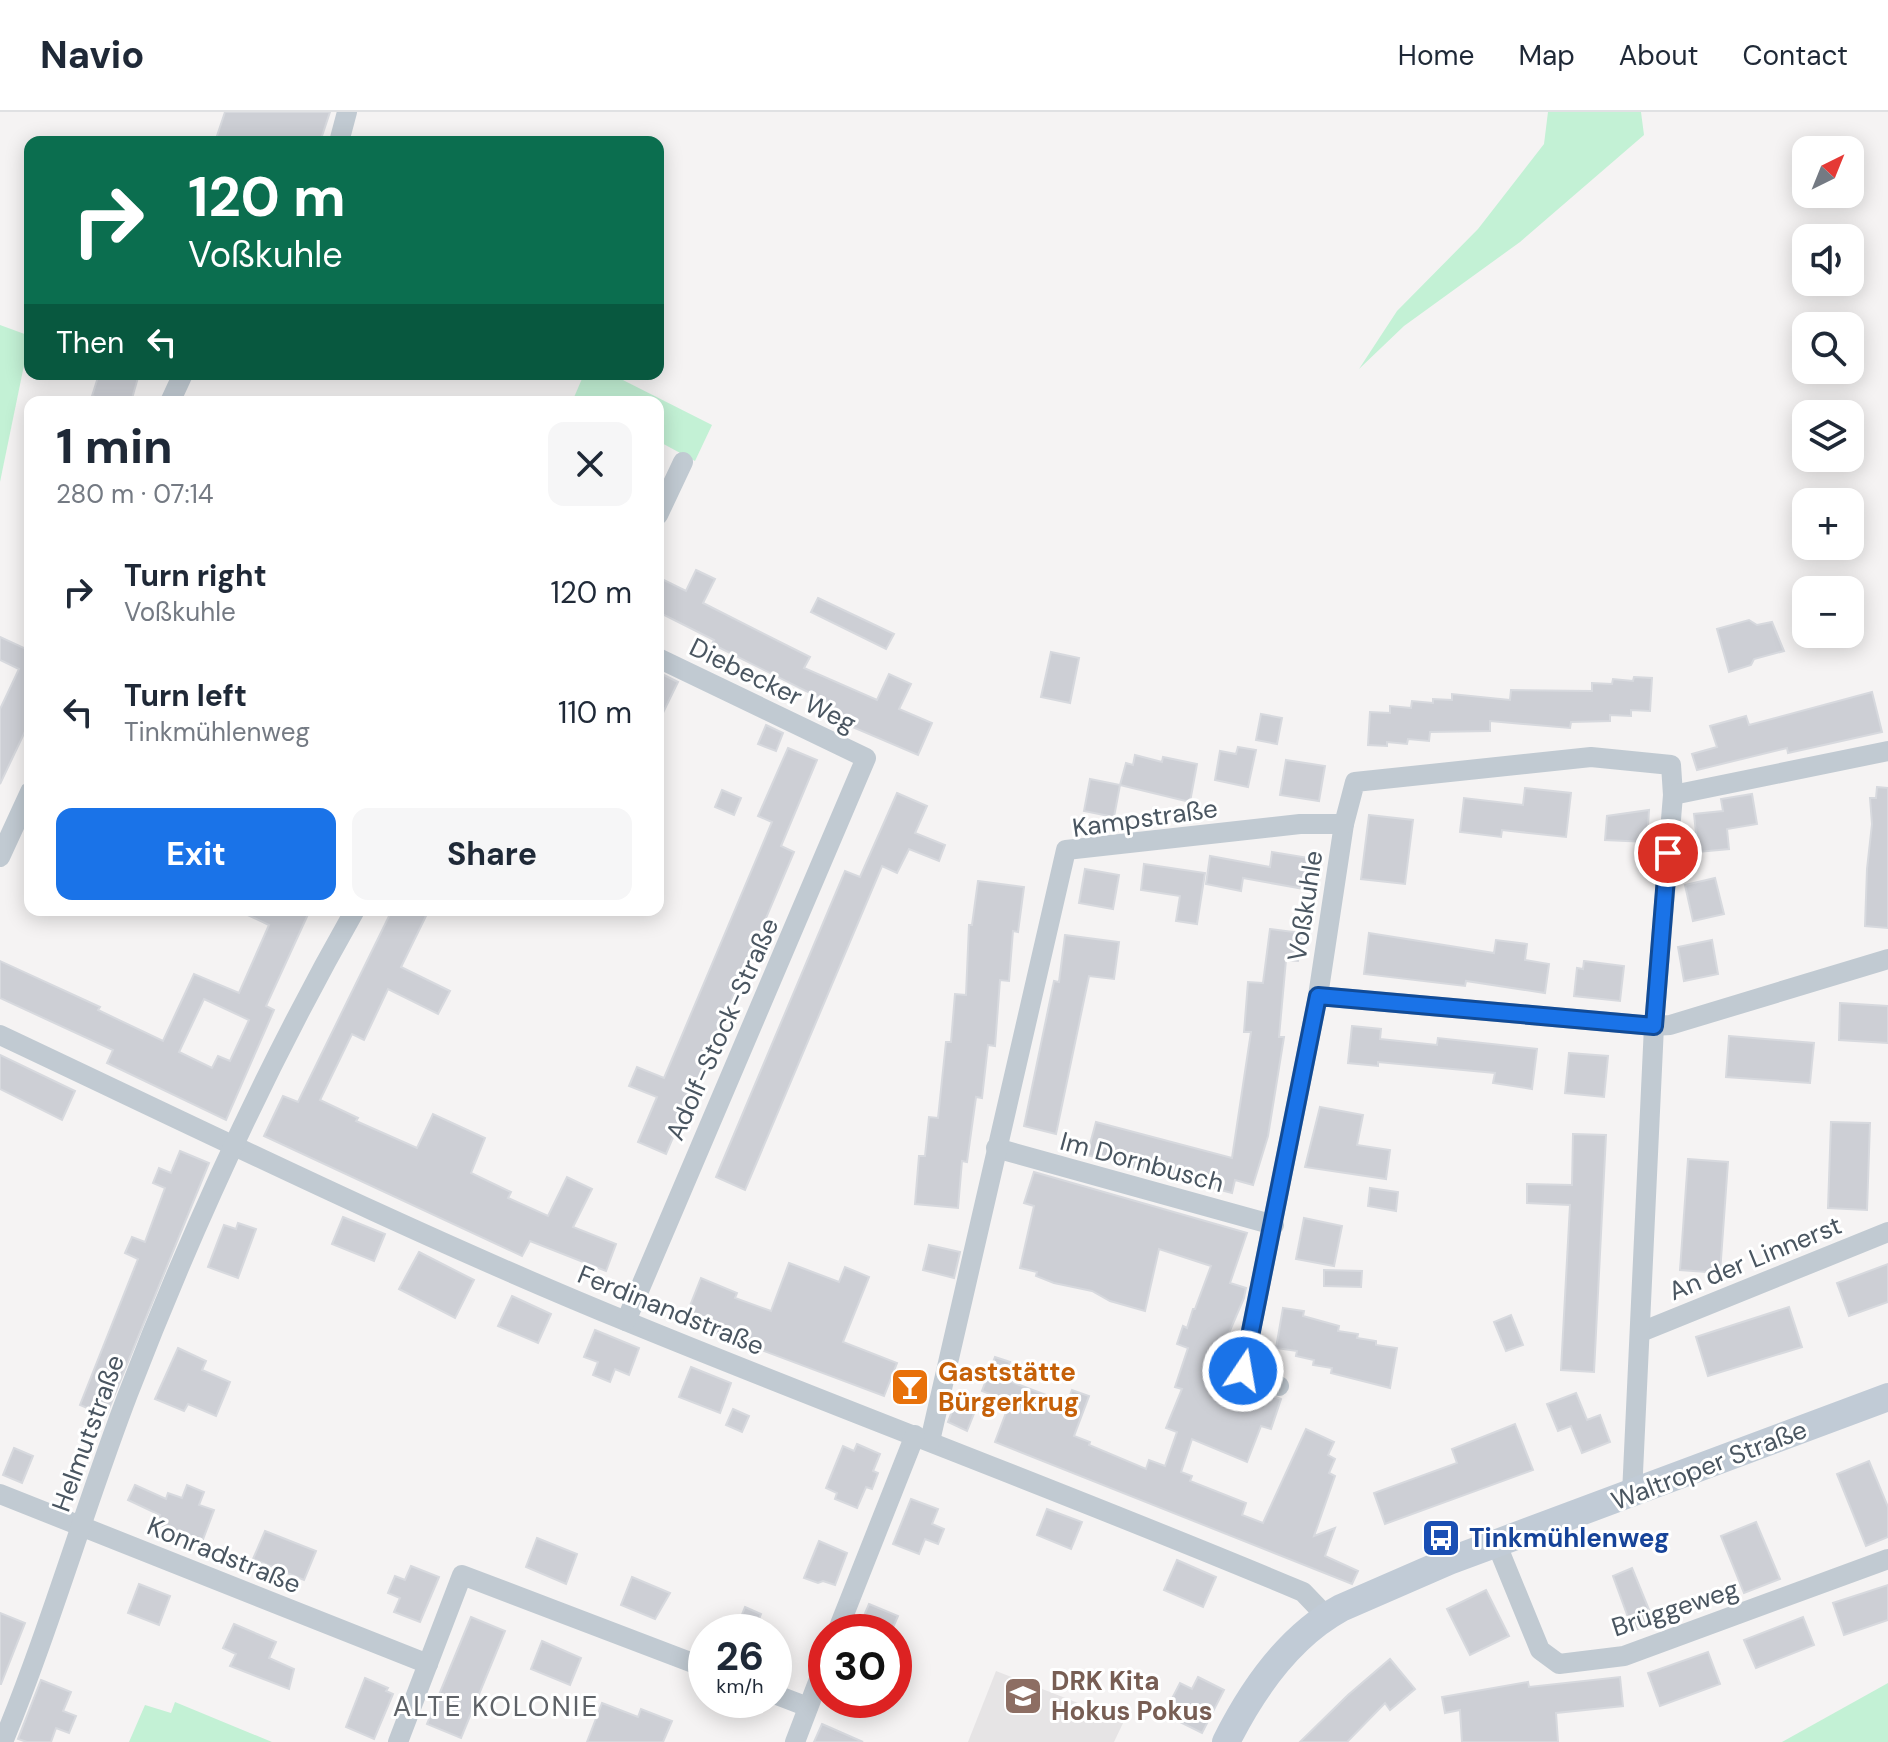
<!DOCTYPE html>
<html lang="en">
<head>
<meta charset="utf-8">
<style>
	:root { --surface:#fff; --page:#f6f6f7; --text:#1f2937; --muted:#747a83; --line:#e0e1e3; --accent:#1a73e8 }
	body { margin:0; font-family:"DM Sans",sans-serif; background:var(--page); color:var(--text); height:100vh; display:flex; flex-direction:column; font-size:30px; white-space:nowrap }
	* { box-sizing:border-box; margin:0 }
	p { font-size:26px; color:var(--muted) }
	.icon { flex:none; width:44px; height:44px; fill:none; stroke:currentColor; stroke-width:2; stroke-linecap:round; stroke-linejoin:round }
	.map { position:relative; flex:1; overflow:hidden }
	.sheet { position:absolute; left:24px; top:284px; width:640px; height:520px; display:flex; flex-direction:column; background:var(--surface); border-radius:16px; box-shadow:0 4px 20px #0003 }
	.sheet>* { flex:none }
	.top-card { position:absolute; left:24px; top:24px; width:640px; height:244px; border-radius:16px; box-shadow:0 4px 20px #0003; background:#0b6e4f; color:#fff; overflow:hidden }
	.needle { width:52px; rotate:43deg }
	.buttons { position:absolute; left:1792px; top:24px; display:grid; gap:16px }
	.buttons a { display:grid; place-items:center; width:72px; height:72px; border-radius:16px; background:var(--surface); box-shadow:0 4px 20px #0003; font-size:40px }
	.speed { position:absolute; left:688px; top:1502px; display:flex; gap:16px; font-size:40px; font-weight:700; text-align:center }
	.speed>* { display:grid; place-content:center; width:104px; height:104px; border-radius:50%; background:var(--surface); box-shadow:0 4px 20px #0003; line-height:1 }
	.speed small { font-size:20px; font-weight:400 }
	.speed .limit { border:12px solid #d22; background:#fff; color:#111 }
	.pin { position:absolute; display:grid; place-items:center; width:68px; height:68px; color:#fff; margin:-34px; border:4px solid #fff; border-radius:50%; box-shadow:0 2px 8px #0007 }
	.me { position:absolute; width:88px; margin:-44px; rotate:12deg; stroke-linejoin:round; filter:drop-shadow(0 0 6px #0008) }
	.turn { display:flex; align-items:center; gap:28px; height:168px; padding:0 32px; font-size:36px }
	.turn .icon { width:104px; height:104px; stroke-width:2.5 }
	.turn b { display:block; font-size:56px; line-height:68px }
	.then { display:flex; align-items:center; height:76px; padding:0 32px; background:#0003; gap:16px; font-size:30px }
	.round { display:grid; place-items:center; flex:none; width:84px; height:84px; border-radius:16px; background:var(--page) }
	.summary { display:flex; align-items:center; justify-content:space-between; height:136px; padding:0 32px }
	h1 { font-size:48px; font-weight:700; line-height:60px }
	.cta { display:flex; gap:16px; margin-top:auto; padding:16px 32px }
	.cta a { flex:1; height:92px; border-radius:16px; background:var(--accent); color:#fff; font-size:32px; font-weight:700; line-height:92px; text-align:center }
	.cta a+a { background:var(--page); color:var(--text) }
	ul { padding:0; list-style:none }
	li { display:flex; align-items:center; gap:24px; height:120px; padding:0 32px }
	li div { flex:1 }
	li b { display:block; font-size:30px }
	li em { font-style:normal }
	header { display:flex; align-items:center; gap:48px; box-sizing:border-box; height:112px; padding:0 40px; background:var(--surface); border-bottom:2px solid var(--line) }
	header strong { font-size:38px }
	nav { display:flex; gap:44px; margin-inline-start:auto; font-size:28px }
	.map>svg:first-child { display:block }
</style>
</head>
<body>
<header>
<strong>Navio</strong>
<nav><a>Home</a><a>Map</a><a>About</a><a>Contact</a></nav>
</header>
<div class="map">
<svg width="1888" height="1630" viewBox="0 0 1888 1630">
	<rect width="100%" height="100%" fill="#f5f3f3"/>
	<!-- education -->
	<polygon fill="#e6e4e5" points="996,1559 1124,1609 1114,1630 968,1630"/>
	<!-- green -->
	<g fill="#c3f1d5">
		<polygon points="1548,0 1641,0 1644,23 1520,130 1404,214 1359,257 1397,199 1478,117 1544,32"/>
		<polygon points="0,213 30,224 0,370"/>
		<polygon points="584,262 611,262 712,313 695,349 658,329 658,290 572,290"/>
		<polygon points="1888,1571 1888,1630 1782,1630"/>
		<polygon points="175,1590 272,1630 129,1630 145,1593 171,1601"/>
	</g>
	<!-- building -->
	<g fill="#cdcfd5" stroke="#d7d9de" stroke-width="2" fill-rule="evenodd">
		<polygon points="225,0 330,0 320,30 215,30"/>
		<polygon points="99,262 139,262 131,290 113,290 92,284"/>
		<polygon points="696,458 715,467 703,491 810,545 804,556 877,588 889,562 911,572 899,597 932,611 918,643 829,605 834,593 712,532 714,528 658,500 658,465 686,479"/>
		<polygon points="818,486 894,522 886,537 811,500"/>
		<polygon points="1749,508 1757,513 1772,510 1784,539 1754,547 1751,553 1729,560 1717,517"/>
		<polygon points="0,525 28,538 30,533 30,609 0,672 0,597 19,557 0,548"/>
		<polygon points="1051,540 1079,546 1070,591 1041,585"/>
		<polygon points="658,560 678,570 658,611"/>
		<polygon points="1634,565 1652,566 1650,599 1631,598 1631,604 1610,603 1610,609 1571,610 1570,616 1490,609 1490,619 1430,620 1429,629 1408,627 1407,632 1387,630 1387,634 1368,633 1370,600 1390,601 1390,594 1411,596 1412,589 1433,591 1433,587 1452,588 1452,582 1510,588 1511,578 1592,579 1592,571 1612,572 1613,567 1633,569"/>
		<polygon points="1872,580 1882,620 1788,641 1787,636 1697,658 1692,642 1717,635 1710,614 1746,604 1749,613"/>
		<polygon points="1261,602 1282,606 1277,632 1256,628"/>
		<polygon points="766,613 783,621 776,639 758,632"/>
		<polygon points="1238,635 1256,638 1248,675 1215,668 1220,639 1236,642"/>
		<polygon points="788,636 817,648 781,734 794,740 666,1042 638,1030 657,985 629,974 637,955 664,966 772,710 758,704"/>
		<polygon points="1135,643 1162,650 1163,645 1197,652 1190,690 1120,673 1126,651 1133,653"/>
		<polygon points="1286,648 1325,654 1319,689 1280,683"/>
		<polygon points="1090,667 1120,673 1114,705 1084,699"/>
		<polygon points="1877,675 1888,676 1888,816 1865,814 1867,757 1872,712 1870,686 1876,686"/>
		<polygon points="1525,676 1571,681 1566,725 1502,718 1501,725 1460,720 1464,686 1523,693"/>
		<polygon points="722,678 741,686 734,703 715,695"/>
		<polygon points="897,681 927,694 915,721 945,733 939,749 909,737 897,761 882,754 745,1078 716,1065 845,759 860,765"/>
		<polygon points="1752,682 1757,712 1727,717 1729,737 1698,740 1694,702 1723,699 1721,687"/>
		<polygon points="1649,698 1647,730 1605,728 1607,704"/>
		<polygon points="1369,703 1413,708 1405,772 1361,767"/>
		<polygon points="1272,740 1309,746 1304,777 1243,766 1241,779 1206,772 1210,744 1270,755"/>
		<polygon points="1144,752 1205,761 1197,812 1176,809 1180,784 1141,778"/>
		<polygon points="1085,757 1119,763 1113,797 1079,791"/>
		<polygon points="1715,766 1724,802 1693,809 1685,773"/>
		<polygon points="978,769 1024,775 1018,820 1013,819 1009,869 1000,868 995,934 988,933 982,986 976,985 967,1050 962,1049 958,1096 915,1092 919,1044 925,1044 929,1005 938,1006 946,930 951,930 955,882 966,883 969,813 972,813"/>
		<path d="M 237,798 L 310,798 L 266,894 L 274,898 L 226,1008 L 107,951 L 113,938 L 0,886 L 0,849 L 100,895 L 98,898 L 163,929 L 194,862 L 239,881 L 269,813 ZM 204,887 L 249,908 L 230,949 L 218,944 L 212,956 L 179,940 Z"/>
		<polygon points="392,798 415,798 426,804 401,855 450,879 438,902 388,877 364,928 352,922 320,988 358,1006 356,1009 417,1036 433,1002 485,1026 471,1061 511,1080 508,1086 548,1104 567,1065 592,1077 573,1115 616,1132 606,1159 530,1129 522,1144 264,1024 283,984 298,990"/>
		<polygon points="1270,817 1302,821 1298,849 1286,848 1279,925 1284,925 1268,1024 1253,1073 1235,1068 1232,1081 1087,1043 1096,1010 1232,1046 1251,920 1244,920 1248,870 1263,871"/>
		<polygon points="1369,821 1494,841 1496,828 1527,832 1525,848 1549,852 1545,881 1466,869 1465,874 1364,862"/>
		<polygon points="1065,823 1119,830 1114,867 1089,864 1056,1022 1024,1014 1054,869 1059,870"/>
		<polygon points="1712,828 1718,862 1684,869 1678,835"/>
		<polygon points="1584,849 1624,854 1620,889 1574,884 1577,856 1583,857"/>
		<polygon points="1840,891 1888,894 1888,931 1839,928"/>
		<polygon points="1352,914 1381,917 1380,927 1437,933 1438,926 1537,937 1532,977 1493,971 1495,961 1378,950 1378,954 1348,951"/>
		<polygon points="1729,924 1814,931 1810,971 1726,965"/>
		<polygon points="1569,941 1608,944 1604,985 1565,981"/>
		<polygon points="0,943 75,979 62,1008 0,977"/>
		<polygon points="1320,995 1363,1003 1357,1033 1390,1038 1386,1067 1305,1055"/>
		<polygon points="1831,1010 1870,1011 1867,1098 1828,1096"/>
		<polygon points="1573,1022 1606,1023 1594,1260 1561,1258 1570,1093 1527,1091 1527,1072 1572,1073"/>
		<polygon points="180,1039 209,1051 106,1304 80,1293 138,1147 125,1141 132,1125 145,1130 165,1076 153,1071 159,1056 171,1061"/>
		<polygon points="1688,1047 1728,1050 1720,1161 1680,1158"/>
		<polygon points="1034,1060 1247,1121 1230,1171 1246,1176 1244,1186 1226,1228 1223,1228 1212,1260 1281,1287 1271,1317 1261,1314 1247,1350 1192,1327 1181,1360 1192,1364 1190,1369 1246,1391 1242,1403 1263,1411 1306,1317 1334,1330 1328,1343 1335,1347 1329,1361 1335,1364 1314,1424 1335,1416 1325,1444 1358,1459 1352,1472 995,1330 1010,1290 982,1279 995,1245 1010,1250 1004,1267 1067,1291 1072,1278 1089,1284 1074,1324 1090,1330 1089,1333 1146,1357 1149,1348 1165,1354 1177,1320 1166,1316 1182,1277 1175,1275 1188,1236 1177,1232 1183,1214 1187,1216 1193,1197 1195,1197 1211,1154 1159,1137 1145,1199 1110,1189 1092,1179 1054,1171 1036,1164 1037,1160 1020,1156 1034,1094 1024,1091"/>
		<polygon points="1370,1076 1398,1080 1396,1099 1368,1094"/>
		<polygon points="343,1105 385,1122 374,1149 332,1132"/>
		<polygon points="1304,1106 1342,1114 1334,1154 1296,1147"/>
		<polygon points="238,1111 256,1117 238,1166 208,1155 224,1113 236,1117"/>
		<polygon points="929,1133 960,1140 954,1166 923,1158"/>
		<polygon points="419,1140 474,1168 455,1206 399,1177"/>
		<polygon points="789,1151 839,1170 845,1155 869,1165 843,1230 897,1251 884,1284 684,1209 701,1166 737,1181 735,1186 771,1199"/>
		<polygon points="1888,1152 1888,1190 1849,1204 1837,1171"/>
		<polygon points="1324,1158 1362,1159 1361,1175 1324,1174"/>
		<polygon points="512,1184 551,1202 538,1231 498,1214"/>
		<polygon points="1789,1195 1802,1235 1708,1264 1696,1225"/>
		<polygon points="1283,1196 1304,1199 1303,1204 1339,1214 1338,1219 1358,1222 1357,1226 1376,1229 1376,1233 1397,1236 1390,1276 1331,1261 1332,1256 1313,1253 1314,1248 1296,1244 1297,1239 1276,1236"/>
		<polygon points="1511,1203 1523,1233 1506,1239 1494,1210"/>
		<polygon points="595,1218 639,1236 629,1263 615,1257 610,1270 593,1263 598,1250 584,1245"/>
		<polygon points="178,1236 206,1249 202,1258 230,1270 216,1304 188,1292 184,1299 155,1287"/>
		<polygon points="691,1255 731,1271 720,1301 679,1285"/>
		<polygon points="959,1281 979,1289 967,1319 948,1310"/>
		<polygon points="1576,1281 1587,1308 1600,1303 1610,1330 1582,1341 1571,1314 1558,1319 1547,1292"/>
		<polygon points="733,1297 749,1304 742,1320 726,1313"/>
		<polygon points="1515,1312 1533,1358 1385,1412 1374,1381 1457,1351 1452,1337"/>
		<polygon points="857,1332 880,1342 873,1359 878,1361 872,1377 866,1375 857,1396 835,1387 837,1381 826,1376 843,1334 854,1339"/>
		<polygon points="14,1336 33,1344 22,1371 3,1363"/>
		<polygon points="1869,1349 1888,1395 1888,1425 1866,1434 1837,1362"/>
		<polygon points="135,1373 166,1387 168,1381 182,1386 187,1373 204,1380 199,1393 214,1398 202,1430 157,1412 160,1403 128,1388"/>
		<polygon points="911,1387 938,1397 932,1412 944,1417 938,1432 925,1427 919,1442 893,1432"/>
		<polygon points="1047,1397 1082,1410 1071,1437 1037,1423"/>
		<polygon points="1756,1410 1780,1467 1744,1481 1721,1424"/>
		<polygon points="265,1419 316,1439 304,1468 253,1447"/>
		<polygon points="537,1426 577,1442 566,1472 526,1455"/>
		<polygon points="819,1429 847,1441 835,1473 823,1469 818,1471 804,1466"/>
		<polygon points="1177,1448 1216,1465 1203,1495 1164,1478"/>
		<polygon points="411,1454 439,1465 420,1510 394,1500 400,1486 388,1481 395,1464 405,1468"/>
		<polygon points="1632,1456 1654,1510 1633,1519 1613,1464"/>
		<polygon points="632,1465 670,1481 655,1507 621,1493"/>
		<polygon points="139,1472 170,1484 159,1513 128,1501"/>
		<polygon points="1888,1473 1888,1508 1844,1523 1833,1491"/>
		<polygon points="1486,1478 1509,1524 1470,1543 1447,1497"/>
		<polygon points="869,1492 898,1504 891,1520 857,1520"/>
		<polygon points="745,1495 761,1502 754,1520 735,1520"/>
		<polygon points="0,1501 25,1511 1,1572 0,1572"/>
		<polygon points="471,1505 505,1519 461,1626 427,1612"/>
		<polygon points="1803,1505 1814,1533 1756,1556 1744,1528"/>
		<polygon points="234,1512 276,1530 269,1546 294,1557 289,1577 230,1554 236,1542 223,1536"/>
		<polygon points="542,1529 581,1546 570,1573 531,1557"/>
		<polygon points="1708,1540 1720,1572 1660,1594 1648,1561"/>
		<polygon points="1390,1547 1415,1577 1390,1598 1385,1591 1347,1630 1300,1630 1348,1583"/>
		<polygon points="1198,1565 1224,1578 1202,1621 1164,1602 1180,1571 1192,1577"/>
		<polygon points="1620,1565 1623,1594 1556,1601 1558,1630 1462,1630 1460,1598 1445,1601 1442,1585 1528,1570 1529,1575"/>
		<polygon points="365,1566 388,1576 386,1579 393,1582 374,1627 346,1615"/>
		<polygon points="41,1568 71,1580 63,1599 76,1604 69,1621 56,1616 51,1630 27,1630 18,1627"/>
		<polygon points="602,1591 638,1605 641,1597 672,1609 663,1630 587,1630"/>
		<polygon points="822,1612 863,1630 814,1630"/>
	</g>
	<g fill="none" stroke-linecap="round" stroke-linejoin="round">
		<!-- street -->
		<g stroke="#c1cad2" stroke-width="20">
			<polyline points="339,30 347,0"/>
			<polyline points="170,290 183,262"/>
			<polyline points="658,403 683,350"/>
			<polyline points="0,745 30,680"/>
			<polyline points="1318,884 1654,914 1670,913 1888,847"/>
			<path d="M 0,923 C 208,1021 415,1123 628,1210 C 852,1302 1080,1386 1303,1480 L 1326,1504"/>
			<polyline points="996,1036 1274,1113"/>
			<polyline points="626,1209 866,646 658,546"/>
			<polyline points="1641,1220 1888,1120"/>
			<polyline points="1279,1274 1243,1259 1318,884 1344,712"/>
			<polyline points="930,1329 1066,738 1300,712 1344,712 1355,670 1591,645 1671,653 1673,683"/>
			<polyline points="0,1382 428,1552"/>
			<polyline points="1632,1382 1654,914 1673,683 1888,639"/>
			<polyline points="1497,1433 1540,1538 1559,1552 1624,1544 1888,1447"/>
			<polyline points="837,1520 915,1323"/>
			<polyline points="774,1582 808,1595"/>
			<path d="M 3,1630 C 50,1516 84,1397 128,1282 C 192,1116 267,953 355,798"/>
			<polyline points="398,1630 462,1463 706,1556"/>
			<polyline points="795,1630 826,1549"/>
		</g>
		<!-- secondary -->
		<path stroke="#c1cbd6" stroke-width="28" d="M 1226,1630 C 1252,1578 1288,1525 1341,1496 L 1449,1449 L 1888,1285"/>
	</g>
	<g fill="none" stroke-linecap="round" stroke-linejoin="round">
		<!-- route casing -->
		<g stroke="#114b97" stroke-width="20">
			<polyline id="route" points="1243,1259 1318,884 1654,914 1668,741"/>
		</g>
		<!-- route -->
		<use href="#route" stroke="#1a73e8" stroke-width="14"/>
	</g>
	<!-- icons -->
	<defs>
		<g id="bar-square" transform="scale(2)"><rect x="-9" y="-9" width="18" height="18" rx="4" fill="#e8710a" stroke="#fff"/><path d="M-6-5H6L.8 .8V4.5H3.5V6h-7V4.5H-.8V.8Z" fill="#fff"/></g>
		<g id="bus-square" transform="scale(2)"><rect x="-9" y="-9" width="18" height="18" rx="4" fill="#1a4fb4" stroke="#fff"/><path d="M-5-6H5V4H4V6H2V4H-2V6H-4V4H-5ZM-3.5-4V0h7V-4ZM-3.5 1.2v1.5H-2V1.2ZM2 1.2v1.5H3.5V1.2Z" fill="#fff"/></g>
		<g id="school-square" transform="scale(2)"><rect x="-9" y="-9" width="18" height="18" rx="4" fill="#8d6e63" stroke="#fff"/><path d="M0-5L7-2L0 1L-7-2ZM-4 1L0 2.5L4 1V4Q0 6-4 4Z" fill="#fff"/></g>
	</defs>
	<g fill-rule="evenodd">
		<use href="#bar-square" x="910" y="1275"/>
		<use href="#bus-square" x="1441" y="1426"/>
		<use href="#school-square" x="1023" y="1584"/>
	</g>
	<g text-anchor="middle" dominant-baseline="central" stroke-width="6" stroke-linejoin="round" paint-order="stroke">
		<!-- street labels -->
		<g font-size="26" fill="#4a5661" stroke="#fff">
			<text transform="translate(773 573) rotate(26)">Diebecker Weg</text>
			<text transform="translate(1145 706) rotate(-8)">Kampstraße</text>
			<text transform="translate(1305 794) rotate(-81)">Voßkuhle</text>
			<text transform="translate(722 917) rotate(-66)">Adolf-Stock-Straße</text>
			<text transform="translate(1142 1050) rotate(15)">Im Dornbusch</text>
			<text transform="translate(1755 1146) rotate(-22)">An der Linnerst</text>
			<text transform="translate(671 1198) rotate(22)">Ferdinandstraße</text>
			<text transform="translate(88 1321) rotate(-70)">Helmutstraße</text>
			<text transform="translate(1709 1353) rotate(-21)">Waltroper Straße</text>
			<text transform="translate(224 1443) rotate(22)">Konradstraße</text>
			<text transform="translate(1675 1496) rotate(-18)">Brüggeweg</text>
		</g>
		<!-- food labels -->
		<g font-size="26" font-weight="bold" fill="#c56008" stroke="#fff" text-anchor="start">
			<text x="938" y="1260">Gaststätte<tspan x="938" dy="30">Bürgerkrug</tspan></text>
		</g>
		<!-- transit labels -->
		<g font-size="26" font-weight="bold" fill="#164399" stroke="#fff" text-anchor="start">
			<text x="1469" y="1426">Tinkmühlenweg</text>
		</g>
		<!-- education labels -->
		<g font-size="26" font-weight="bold" fill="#785e54" stroke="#fff" text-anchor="start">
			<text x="1051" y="1569">DRK Kita<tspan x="1051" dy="30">Hokus Pokus</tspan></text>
		</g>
		<!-- neighbourhood labels -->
		<g font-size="28" letter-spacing="2" fill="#5f6368" stroke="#fff">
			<text x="496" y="1594">ALTE KOLONIE</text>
		</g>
	</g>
</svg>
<div class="buttons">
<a><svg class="needle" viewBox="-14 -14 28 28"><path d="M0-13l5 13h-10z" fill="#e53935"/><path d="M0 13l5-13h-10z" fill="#747a83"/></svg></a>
<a><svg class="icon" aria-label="sound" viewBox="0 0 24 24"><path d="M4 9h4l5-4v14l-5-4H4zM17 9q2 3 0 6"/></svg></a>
<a><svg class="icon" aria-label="search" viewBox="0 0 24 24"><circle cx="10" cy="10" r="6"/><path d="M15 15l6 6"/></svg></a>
<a><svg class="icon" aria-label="layers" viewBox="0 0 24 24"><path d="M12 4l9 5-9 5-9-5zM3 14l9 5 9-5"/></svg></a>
<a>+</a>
<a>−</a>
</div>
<div class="speed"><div>26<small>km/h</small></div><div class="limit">30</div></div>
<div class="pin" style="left:1668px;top:741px;background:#d93025"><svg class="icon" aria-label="arrive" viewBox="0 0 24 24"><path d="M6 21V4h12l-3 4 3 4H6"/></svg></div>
<svg class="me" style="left:1243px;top:1259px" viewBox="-20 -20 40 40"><circle r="17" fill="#1a73e8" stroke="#fff" stroke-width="3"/><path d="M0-11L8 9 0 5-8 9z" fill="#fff"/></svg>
<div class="top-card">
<div class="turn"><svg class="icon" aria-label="right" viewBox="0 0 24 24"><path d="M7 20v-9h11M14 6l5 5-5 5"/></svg><div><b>120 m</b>Voßkuhle</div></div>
<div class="then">Then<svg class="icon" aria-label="left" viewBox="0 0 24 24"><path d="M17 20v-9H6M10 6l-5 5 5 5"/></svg></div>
</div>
<section class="sheet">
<div class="summary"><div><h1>1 min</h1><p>280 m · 07:14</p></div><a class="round"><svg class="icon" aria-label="close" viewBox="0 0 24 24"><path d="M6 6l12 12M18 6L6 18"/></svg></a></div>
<ul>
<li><svg class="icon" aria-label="right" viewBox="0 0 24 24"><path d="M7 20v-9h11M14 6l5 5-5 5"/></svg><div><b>Turn right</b><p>Voßkuhle</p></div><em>120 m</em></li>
<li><svg class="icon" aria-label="left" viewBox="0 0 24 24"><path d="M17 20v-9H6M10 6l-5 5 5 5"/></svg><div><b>Turn left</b><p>Tinkmühlenweg</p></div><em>110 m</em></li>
</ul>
<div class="cta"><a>Exit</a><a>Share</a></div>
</section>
</div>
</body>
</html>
